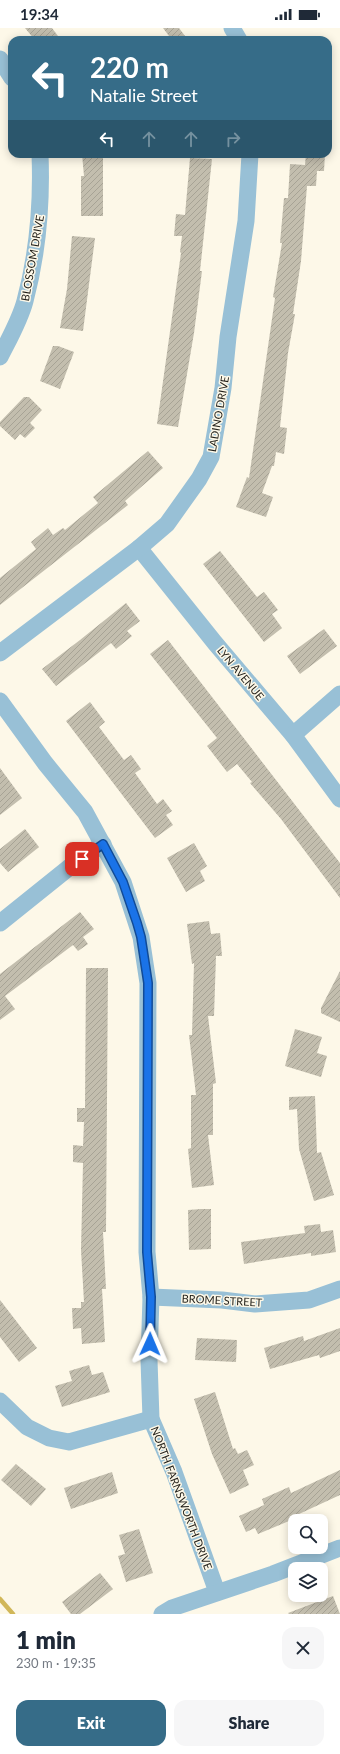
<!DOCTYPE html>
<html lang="en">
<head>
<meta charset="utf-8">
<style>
	:root { --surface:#fff; --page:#f6f6f7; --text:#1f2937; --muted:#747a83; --accent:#366c88 }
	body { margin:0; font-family:Lato,sans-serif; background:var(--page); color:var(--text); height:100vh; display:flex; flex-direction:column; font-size:15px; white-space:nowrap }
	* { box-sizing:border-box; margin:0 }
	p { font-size:13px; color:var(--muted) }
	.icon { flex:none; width:22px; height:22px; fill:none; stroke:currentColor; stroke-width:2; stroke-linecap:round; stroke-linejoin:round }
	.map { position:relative; height:1586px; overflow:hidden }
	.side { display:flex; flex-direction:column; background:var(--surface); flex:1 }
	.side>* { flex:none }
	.guide { position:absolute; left:8px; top:8px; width:324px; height:122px; border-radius:12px; box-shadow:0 2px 10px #0003; background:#366c88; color:#fff; overflow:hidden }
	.tools { position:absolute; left:288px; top:1486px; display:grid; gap:8px }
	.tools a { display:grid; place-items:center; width:40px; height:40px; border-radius:8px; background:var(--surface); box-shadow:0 2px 10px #0003; font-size:20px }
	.pin { position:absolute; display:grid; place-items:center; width:34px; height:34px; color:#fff; margin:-17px; border-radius:8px; box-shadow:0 2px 6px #0006 }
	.me { position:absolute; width:44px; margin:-22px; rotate:1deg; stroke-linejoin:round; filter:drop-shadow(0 0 3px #0008) }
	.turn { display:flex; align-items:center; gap:14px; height:84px; padding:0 16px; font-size:18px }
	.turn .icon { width:52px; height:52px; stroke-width:2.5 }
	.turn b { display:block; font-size:28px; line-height:34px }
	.lanes { display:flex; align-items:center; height:38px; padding:0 16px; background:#0003; justify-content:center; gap:20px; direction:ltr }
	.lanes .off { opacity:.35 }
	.round { display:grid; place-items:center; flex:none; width:42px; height:42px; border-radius:12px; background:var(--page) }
	.headline { display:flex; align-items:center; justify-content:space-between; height:68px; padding:0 16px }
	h1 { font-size:24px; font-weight:800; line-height:30px }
	.action { display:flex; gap:8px; margin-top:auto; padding:8px 16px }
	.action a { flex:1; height:46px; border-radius:12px; background:var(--accent); color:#fff; font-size:16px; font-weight:800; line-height:46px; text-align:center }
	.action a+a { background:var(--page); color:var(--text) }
	.status { display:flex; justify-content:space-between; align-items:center; height:28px; padding:0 20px; background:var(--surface); direction:ltr }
	.status svg { height:11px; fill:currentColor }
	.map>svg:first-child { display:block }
</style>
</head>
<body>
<div class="status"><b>19:34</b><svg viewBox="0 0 49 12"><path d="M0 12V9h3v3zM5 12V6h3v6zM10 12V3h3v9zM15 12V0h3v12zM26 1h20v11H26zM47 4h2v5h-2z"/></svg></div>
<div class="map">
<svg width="340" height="1586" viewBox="0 0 340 1586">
	<defs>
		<pattern id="building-hatch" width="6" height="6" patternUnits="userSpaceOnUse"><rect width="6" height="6" fill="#c3beae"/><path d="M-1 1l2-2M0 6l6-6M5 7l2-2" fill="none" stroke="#a7a395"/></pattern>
	</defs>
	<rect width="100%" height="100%" fill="#fdf8e8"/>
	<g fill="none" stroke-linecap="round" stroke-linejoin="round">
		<!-- stream -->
		<polyline stroke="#d1b758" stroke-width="4.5" points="0,1571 13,1586"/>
	</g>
	<!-- building -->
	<g fill="url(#building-hatch)">
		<polygon points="25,0 52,0 61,12 35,12"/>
		<polygon points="163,0 179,0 188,12 172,12"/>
		<polygon points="82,126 103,126 103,188 81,188 81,148 84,148"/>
		<polygon points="306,126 325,126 324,143 317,143 316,158 307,158 301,233 293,286 295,286 288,325 280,399 287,400 284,426 276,424 274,438 272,438 262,465 273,469 266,489 236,479 247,449 249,450 275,270 273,269 282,215 280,215 284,170 288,170 290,136 305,137"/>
		<polygon points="190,130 212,131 200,243 202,243 194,305 178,399 157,396 181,225 180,224 182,208 174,208 176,186 185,187"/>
		<polygon points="72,208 95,210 83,303 60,300 67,261"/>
		<polygon points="53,318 58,318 74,324 60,361 40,353"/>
		<polygon points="24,369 29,369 42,382 30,395 35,400 25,410 20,406 15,412 0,398 0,394"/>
		<polygon points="148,423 163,440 125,473 128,477 0,577 0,550 36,521 31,514 48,500 53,507 63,500 65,502 98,475 93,469"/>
		<polygon points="220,523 257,569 264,564 278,582 272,586 282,600 264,614 203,536"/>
		<polygon points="126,575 140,593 127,603 132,608 116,621 111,615 56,658 42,641 80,612"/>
		<polygon points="324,601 337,618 300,646 287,628"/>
		<polygon points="168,612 340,835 340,870 281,791 250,755 252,754 237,736 227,744 207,718 217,710 150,626"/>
		<polygon points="90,674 105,694 99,699 124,732 131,727 141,741 135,745 157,776 163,771 172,783 166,787 173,797 155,810 66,693"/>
		<polygon points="0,740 22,770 0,787"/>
		<polygon points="25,801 39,819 8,844 0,835 0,821"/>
		<polygon points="194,815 207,838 200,843 205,853 186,864 167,830"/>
		<polygon points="80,884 94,901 83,909 88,916 78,923 73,917 5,968 15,981 0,992 0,946"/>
		<polygon points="209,893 211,906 220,905 222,928 216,928 214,988 208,988 216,1055 213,1056 213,1107 208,1107 214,1157 192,1160 188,1121 191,1120 191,1067 196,1067 189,1007 192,1007 194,935 192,936 187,896"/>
		<polygon points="86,940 108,940 106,1204 103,1204 106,1261 102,1261 105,1314 82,1316 81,1300 73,1301 72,1280 81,1280 81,1274 84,1274 81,1222 83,1135 73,1134 73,1117 83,1118 84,1094 77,1094 77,1080 85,1080"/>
		<polygon points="340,943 340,994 321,985 321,980"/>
		<polygon points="295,1001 322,1009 317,1025 327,1028 321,1049 285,1038"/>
		<polygon points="315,1068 317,1125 321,1124 334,1167 314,1173 299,1121 297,1081 289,1082 289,1069"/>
		<polygon points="201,1181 211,1181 211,1221 189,1222 188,1182"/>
		<polygon points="320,1196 321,1204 333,1202 336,1224 311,1228 311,1225 244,1236 241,1214 305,1205 304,1198"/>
		<polygon points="0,1272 37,1320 19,1334 0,1309"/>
		<polygon points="340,1300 340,1323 320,1330 319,1327 270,1341 264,1320 303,1308 304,1313"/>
		<polygon points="197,1310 237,1312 236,1334 195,1332"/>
		<polygon points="89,1337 92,1347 103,1344 110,1364 62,1379 55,1358 72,1353 69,1343"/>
		<polygon points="215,1364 233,1421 235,1420 238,1426 247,1422 254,1437 243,1442 249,1457 230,1466 212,1426 194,1371"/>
		<polygon points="16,1436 46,1461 31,1478 1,1452"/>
		<polygon points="340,1442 340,1467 299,1486 301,1488 258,1506 255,1500 246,1504 239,1488 264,1477 262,1471 289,1459 291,1465"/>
		<polygon points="112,1444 118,1465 71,1481 64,1460"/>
		<polygon points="139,1501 153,1545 126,1554 118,1528 125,1526 119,1507"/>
		<polygon points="100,1545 113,1561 80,1586 71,1586 62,1574"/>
		<polygon points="333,1568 340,1586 289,1586 288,1585"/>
	</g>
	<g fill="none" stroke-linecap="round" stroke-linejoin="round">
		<!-- minor -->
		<g stroke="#98c0d6" stroke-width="17">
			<polyline points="232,0 239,12"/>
			<polyline points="0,31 12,50"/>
			<path d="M 0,329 C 9,311 20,292 25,273 C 38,224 42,176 40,126"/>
			<polyline points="139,520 215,615 293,707 340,771"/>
			<polyline points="0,625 139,520 167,496 199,451 211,429 223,360 228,309 246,193 250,126"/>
			<polyline points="0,673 45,735 85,784 123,854 141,909 148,955 147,1224 151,1269 149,1332 151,1391 174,1444 217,1564"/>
			<polyline points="293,707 340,666"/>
			<polyline points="0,895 71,838 103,816"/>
			<polyline points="151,1269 222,1272 255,1276 309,1272 340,1261"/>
			<polyline points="0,1373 27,1399 49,1410 69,1414 151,1391"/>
			<polyline points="162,1586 172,1580 273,1546 340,1520"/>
		</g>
	</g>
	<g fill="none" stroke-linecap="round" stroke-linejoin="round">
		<!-- route casing -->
		<g stroke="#114b97" stroke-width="10">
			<polyline id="route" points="82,831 103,816 123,854 137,895 141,909 148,955 147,1224 151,1269 150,1316"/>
		</g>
		<!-- route -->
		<use href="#route" stroke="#1a73e8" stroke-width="7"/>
	</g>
	<g text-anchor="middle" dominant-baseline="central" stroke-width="3" stroke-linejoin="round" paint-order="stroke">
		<!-- street labels -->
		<g font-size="11" fill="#211f19" stroke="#fdf8e8">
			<text transform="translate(32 230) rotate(-80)">BLOSSOM DRIVE</text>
			<text transform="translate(218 386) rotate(-80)">LADINO DRIVE</text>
			<text transform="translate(241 645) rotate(50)">LYN AVENUE</text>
			<text transform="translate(222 1272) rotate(3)">BROME STREET</text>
			<text transform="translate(182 1470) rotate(69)">NORTH FARNSWORTH DRIVE</text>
		</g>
	</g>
</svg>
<div class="tools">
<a><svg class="icon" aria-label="search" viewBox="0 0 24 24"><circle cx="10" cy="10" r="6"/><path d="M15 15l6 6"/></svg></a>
<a><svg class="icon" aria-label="layers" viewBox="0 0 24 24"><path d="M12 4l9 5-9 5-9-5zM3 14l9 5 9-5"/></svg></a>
</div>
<div class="pin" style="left:82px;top:831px;background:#d93025"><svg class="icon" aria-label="arrive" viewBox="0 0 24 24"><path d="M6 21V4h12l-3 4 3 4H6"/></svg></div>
<svg class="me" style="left:150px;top:1316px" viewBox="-20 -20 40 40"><path d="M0-17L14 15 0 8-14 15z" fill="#1a73e8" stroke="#fff" stroke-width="4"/></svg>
<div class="guide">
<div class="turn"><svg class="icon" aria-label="left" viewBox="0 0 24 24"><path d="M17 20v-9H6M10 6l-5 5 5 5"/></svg><div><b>220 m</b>Natalie Street</div></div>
<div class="lanes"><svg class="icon" aria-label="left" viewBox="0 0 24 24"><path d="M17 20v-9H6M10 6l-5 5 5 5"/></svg><svg class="icon off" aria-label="ahead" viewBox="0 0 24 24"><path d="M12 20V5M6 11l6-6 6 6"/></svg><svg class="icon off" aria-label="ahead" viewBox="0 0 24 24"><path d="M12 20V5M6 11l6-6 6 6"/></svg><svg class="icon off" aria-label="right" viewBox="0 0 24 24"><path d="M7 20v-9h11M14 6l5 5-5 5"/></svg></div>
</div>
</div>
<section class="side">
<div class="headline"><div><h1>1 min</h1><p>230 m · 19:35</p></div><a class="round"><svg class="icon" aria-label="close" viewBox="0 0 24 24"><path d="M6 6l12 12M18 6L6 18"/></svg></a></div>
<div class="action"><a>Exit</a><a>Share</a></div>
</section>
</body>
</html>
